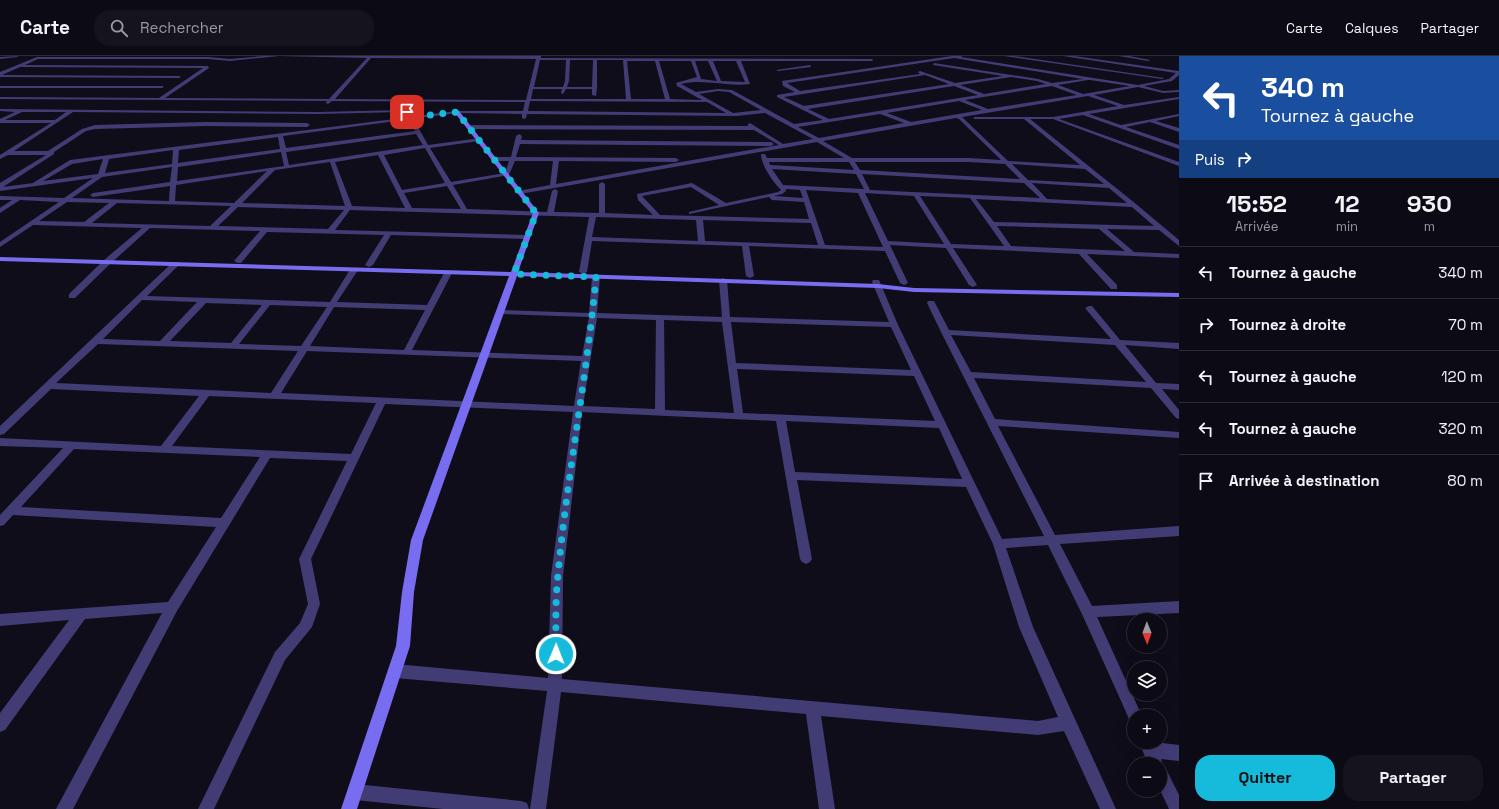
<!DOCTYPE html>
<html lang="fr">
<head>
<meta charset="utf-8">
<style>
	:root { --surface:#0c0a14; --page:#15131d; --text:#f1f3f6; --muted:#9a9aa0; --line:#2c2b34; --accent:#16bbdb }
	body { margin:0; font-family:"Space Grotesk",sans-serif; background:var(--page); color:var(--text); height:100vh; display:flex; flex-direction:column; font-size:15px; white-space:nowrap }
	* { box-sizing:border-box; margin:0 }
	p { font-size:13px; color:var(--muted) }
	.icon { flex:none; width:22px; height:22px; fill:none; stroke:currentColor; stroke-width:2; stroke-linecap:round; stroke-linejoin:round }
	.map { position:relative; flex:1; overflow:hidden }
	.details { display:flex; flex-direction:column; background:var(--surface); width:320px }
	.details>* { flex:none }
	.guide { background:#1a4fa0; color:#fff; overflow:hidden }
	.needle { width:26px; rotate:179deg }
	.controls { position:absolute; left:1127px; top:557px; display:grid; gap:8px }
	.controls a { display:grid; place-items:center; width:40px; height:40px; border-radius:50%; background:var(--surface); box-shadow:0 4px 16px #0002,0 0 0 1px var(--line); font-size:20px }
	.pin { position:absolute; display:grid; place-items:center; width:34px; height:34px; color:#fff; margin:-17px; border-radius:8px; box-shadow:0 2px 6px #0006 }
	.me { position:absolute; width:44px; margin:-22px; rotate:1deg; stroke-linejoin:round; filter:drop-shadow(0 0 3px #0008) }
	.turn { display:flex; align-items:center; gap:14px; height:84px; padding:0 16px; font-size:18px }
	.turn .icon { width:52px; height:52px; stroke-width:2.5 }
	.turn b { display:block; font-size:28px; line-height:34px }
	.then { display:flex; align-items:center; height:38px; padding:0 16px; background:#0003; gap:8px; font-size:15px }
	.eta { display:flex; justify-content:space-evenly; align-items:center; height:68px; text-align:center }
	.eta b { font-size:24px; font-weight:700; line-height:28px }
	.action { display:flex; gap:8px; margin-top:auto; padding:8px 16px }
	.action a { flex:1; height:46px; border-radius:16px; background:var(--accent); color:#111; font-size:16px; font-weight:700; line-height:46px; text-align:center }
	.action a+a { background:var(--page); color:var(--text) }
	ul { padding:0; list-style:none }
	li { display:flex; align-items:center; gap:12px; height:52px; padding:0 16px; border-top:1px solid var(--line) }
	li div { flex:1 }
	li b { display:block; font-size:15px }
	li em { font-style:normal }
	header { display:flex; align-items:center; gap:24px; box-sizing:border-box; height:56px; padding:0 20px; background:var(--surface); border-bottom:1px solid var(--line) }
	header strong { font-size:19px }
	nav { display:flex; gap:22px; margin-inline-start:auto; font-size:14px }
	.search { width:280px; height:36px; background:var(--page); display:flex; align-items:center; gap:10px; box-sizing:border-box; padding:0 14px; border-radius:16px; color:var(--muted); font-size:15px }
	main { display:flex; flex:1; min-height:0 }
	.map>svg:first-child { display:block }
</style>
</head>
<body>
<header>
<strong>Carte</strong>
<div class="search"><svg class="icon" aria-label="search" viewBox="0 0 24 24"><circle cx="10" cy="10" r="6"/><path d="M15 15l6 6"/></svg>Rechercher</div>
<nav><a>Carte</a><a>Calques</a><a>Partager</a></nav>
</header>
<main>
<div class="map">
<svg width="1179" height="753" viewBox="0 0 1179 753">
	<rect width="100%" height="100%" fill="#100d1b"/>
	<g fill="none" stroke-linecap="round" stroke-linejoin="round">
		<!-- street -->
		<g fill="#423c75" fill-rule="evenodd">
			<polygon points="19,0 17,1 0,3 0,1"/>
			<path d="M 263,0 L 279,0 L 230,5 L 208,3 L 38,3 L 25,9 L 208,10 L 209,12 L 165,42 L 329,43 L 367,2 L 279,0 L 541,0 L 541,2 L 873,3 L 872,5 L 741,5 L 750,28 C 726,31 704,22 681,28 L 696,36 L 718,33 L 732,34 L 794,68 L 823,64 L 777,41 L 777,39 L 795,36 L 783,30 L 782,25 L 952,0 L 962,0 L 961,1 L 1138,29 L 1169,23 L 1176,17 L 1063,0 L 1074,0 L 1179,15 L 1179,19 L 1172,25 L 1144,30 L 1163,35 L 1179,34 L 1179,36 L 1163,37 L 1138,31 L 1094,39 L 1124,49 L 1179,41 L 1179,43 L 1089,58 L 1121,69 L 1179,58 L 1179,60 L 1156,65 L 1179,72 L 1179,76 L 1150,66 L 1126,71 L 1179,89 L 1179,93 L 1083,59 L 1059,63 L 1179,106 L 1179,110 L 1053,63 L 1030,63 L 1136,148 L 1179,184 L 1179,190 L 1159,174 L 1107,173 L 1134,196 L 1179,198 L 1179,202 L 1087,198 L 1117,229 L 1117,233 L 1111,233 L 1079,198 L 953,192 L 977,229 L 973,231 L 969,229 L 946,192 L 890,189 L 908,227 L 904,229 L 900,227 L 885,195 L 749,190 L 754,220 L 750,222 L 746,220 L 742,190 L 592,185 L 587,216 L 583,218 L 579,216 L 589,161 L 350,154 L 335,174 L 527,179 L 530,181 L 527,183 L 391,179 L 373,209 L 369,211 L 365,209 L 384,179 L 267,176 L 241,207 L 238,207 L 234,205 L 260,175 L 150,172 L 110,208 L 75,242 L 69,242 L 69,238 L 104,204 L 142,172 L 33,169 L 0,191 L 0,186 L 59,146 L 20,144 L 0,157 L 0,152 L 12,144 L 0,144 L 0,140 L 64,142 L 93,122 L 0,135 L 0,127 L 46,99 L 8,99 L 0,103 L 0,99 L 51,67 L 0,67 L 0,63 L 15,56 L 0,55 L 0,53 L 318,56 L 402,54 L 409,55 L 415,60 L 457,55 L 523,55 L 525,46 L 332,45 L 328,48 L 326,47 L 327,45 L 0,43 L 0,41 L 159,42 L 203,12 L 20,11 L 2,19 L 179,20 L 181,21 L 179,22 L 0,21 L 0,16 L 37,1 L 208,1 L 230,3 ZM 371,2 L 536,3 L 526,44 L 335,43 ZM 954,2 L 1083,23 L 1052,27 L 1038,23 L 934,7 L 933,9 L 1003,20 L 955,27 L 920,15 L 918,16 L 920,18 L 800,35 L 787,27 ZM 540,4 L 566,4 L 565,25 L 563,31 L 534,31 ZM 570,4 L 593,4 L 592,31 L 567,31 L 569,25 ZM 597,4 L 623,4 L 626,43 L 531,43 L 533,33 L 562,33 L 561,37 L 563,38 L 566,33 L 592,33 L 592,39 L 596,40 L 597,32 ZM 627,5 L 655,5 L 665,43 L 631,43 ZM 659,5 L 691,5 L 697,21 L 676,27 L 677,30 L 702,44 L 670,43 ZM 695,5 L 708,5 L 717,25 L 701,23 ZM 713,5 L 736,5 L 745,26 L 721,25 ZM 925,19 L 949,28 L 804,50 L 784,41 ZM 1011,21 L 1037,25 L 1046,28 L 984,38 L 960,29 ZM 1088,24 L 1090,24 L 1130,30 L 1083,38 L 1058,29 ZM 954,30 L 978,39 L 829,63 L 808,53 ZM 1052,30 L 1077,39 L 988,53 L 965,44 ZM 718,35 L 729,36 L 761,54 L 733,57 L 699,38 ZM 1088,40 L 1118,50 L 1053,61 L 975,61 L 973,62 L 975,63 L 1024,63 L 1080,109 L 1008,105 L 962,61 ZM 530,45 L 707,46 L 726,57 L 528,55 ZM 959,45 L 982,54 L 911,66 L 887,57 ZM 22,56 L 66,56 L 55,64 L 5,64 ZM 73,56 L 318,58 L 402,56 L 410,61 L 70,104 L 33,127 L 3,131 L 54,98 L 54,96 L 86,75 L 95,73 L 206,70 L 307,71 L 310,69 L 307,67 L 206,66 L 95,69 L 82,73 L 48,95 L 14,95 ZM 457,57 L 522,58 L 522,62 L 524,63 L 526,62 L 527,58 L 737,60 L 765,57 L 813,83 L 783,88 L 750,67 L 747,69 L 749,70 L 469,69 L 466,71 L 469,73 L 754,74 L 779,89 L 556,128 L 559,105 L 676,106 L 679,104 L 676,102 L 516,101 L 520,88 L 771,90 L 774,88 L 771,86 L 521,84 L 522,80 L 519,78 L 516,80 L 511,101 L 494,101 L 491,103 L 494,105 L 509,105 L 505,117 L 451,126 L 430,92 L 479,85 L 481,84 L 481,82 L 428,89 L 418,71 L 415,69 L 412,71 L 415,75 L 286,92 L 283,80 ZM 880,58 L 904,67 L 819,82 L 798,71 ZM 956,62 L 959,63 L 1001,104 L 969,102 L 852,102 L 823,85 ZM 416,78 L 423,89 L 289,109 L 286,96 ZM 278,81 L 280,93 L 178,107 L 179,94 ZM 817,86 L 844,102 L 767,102 L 765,98 L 761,98 C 761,109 773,126 781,134 L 778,136 L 726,147 L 692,127 L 637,138 L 638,144 L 653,159 L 605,157 L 605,128 L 602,126 L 599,128 L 599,157 L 554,156 L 558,135 L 555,133 L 552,135 L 547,156 L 467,153 L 453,129 L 509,119 L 515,105 L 553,105 L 550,129 L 518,135 L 518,137 L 520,138 ZM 425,92 L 445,127 L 402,134 L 384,99 ZM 173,94 L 172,108 L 105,117 L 109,103 ZM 281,96 L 284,110 L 177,125 L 178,111 ZM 378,99 L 405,152 L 352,150 L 335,106 ZM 103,103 L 98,118 L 43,125 L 72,108 ZM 330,106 L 345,150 L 242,147 L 275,114 ZM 769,106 L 849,106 L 854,114 L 770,109 ZM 855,106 L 969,106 L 1005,108 L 1020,123 L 860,114 ZM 1012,108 L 1085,113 L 1104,128 L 1028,124 ZM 172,111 L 170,126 L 93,137 L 90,139 L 93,141 L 170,130 L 169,145 L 72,142 L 102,121 ZM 772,113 L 856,118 L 864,133 L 783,129 ZM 267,115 L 234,147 L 175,145 L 176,129 ZM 862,118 L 1024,127 L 1040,142 L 870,134 ZM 1032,127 L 1109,132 L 1127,147 L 1047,143 ZM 447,130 L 461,153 L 412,152 L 404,137 ZM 691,131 L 719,149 L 689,156 L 689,158 L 769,141 L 772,144 L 804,146 L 809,163 L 660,159 L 642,140 ZM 786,133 L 800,134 L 803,142 L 774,140 L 782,138 L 786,135 ZM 806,134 L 858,137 L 883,191 L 825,189 ZM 865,137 L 914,140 L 944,188 L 888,185 ZM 920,140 L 970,142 L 1004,190 L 951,188 ZM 976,143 L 1132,151 L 1154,170 L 994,166 ZM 67,146 L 109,147 L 84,166 L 39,165 ZM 117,147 L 231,150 L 210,170 L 92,167 ZM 238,151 L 344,154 L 328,173 L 218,170 ZM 596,161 L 696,164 L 698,185 L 592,181 ZM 703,164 L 811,167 L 818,189 L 705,185 ZM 997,170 L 1099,173 L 1125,195 L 1011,190 Z"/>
			<polygon points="1004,0 1014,0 1164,22 1162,23"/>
			<polygon points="1119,0 1129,0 1150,4 1148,5"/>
			<polygon points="810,9 811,11 778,15 776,14"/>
			<polygon points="0,30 162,30 164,31 162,32 0,32"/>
			<path d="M 173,206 L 179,206 L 180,208 L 147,240 L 330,246 L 351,212 L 354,212 L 358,214 L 337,246 L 427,249 L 444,217 L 448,215 L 452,217 L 412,294 L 582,300 L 589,261 L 500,258 L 496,256 L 500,254 L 589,257 L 592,221 L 596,219 L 600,221 L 597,257 L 722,261 L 719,224 L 723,222 L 727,224 L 730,261 L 889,266 L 872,226 L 873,224 L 879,224 L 898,269 L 1002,483 L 1044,480 L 941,276 L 927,247 L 928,245 L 934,245 L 949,274 L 1111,283 L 1085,252 L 1089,250 L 1092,250 L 1120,284 L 1179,287 L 1179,293 L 1125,289 L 1156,327 L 1179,328 L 1179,334 L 1162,333 L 1179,354 L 1179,363 L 1176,362 L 1151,332 L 974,322 L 995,363 L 1179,376 L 1179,382 L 998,370 L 1055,479 L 1179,470 L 1179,480 L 1060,488 L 1092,550 L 1179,545 L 1179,557 L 1097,561 L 1142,660 L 1134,660 L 1134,667 L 1130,665 L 1082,558 L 1048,489 L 1006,492 L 1033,571 L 1116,753 L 1100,753 L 1064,675 L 1038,679 L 821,660 L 835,753 L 819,753 L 806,658 L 561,636 L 546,753 L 530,753 L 547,635 L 395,622 L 390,620 L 388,615 L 390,610 L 395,608 L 548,622 L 551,520 L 573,356 L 385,348 L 311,503 L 320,548 L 312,571 L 285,604 L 214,753 L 198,753 L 275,596 L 300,567 L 308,548 L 299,503 L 347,405 L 270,402 L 177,555 L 73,753 L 56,753 L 162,557 L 85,563 L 5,674 L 0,676 L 0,657 L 69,564 L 0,570 L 0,558 L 168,546 L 216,471 L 13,459 L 4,469 L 0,470 L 0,459 L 63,392 L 0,390 L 0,382 L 161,390 L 199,340 L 51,333 L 4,378 L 0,379 L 0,370 ZM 142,244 L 197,246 L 160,285 L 103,283 ZM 206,247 L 262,249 L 231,287 L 170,285 ZM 270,249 L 327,251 L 301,290 L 239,288 ZM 334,251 L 425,254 L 404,294 L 310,290 ZM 597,262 L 656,264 L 655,353 L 583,350 ZM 664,264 L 722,266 L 734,357 L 665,354 ZM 731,266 L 891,271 L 911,314 L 736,307 ZM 951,279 L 1115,289 L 1146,326 L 971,316 ZM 98,288 L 298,295 L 271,337 L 56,327 ZM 307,295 L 581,305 L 574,350 L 281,337 ZM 737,313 L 914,320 L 935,365 L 743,357 ZM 209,340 L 376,347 L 351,398 L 172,390 ZM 582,356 L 776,365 L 800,503 L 802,506 L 806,508 L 810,506 L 812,503 L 797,424 L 966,431 L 993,488 L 1019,571 L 1058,661 L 1038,665 L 562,623 L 563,520 ZM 786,365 L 939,372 L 962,423 L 795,416 ZM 74,393 L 260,401 L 221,462 L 21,451 Z"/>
			<polygon points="1139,686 1154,686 1179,689 1179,705 1161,703 1163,710 1165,711 1179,739 1179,753 1169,753 1160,734 1160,708 1148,708"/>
			<polygon points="355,728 521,745 527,747 529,753 443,753 355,744 349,742 347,736 349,730"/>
		</g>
		<!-- secondary -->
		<polygon fill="#786cf0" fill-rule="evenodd" points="455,55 459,55 539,157 518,216 878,228 914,232 1179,237 1179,241 914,236 878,232 517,220 423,484 414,536 410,590 357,753 341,753 396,590 402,536 411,484 509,220 0,205 0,201 511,216 533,157 455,57"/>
	</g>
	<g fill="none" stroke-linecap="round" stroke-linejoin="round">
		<!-- route -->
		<path stroke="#16bbdb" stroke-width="7" stroke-dasharray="0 12.6" d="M 407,56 L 413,61 L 457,56 L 536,157 L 514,218 L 596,221 C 587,321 567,419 558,519 C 555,545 556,572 556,598"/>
	</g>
</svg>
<div class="controls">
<a><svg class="needle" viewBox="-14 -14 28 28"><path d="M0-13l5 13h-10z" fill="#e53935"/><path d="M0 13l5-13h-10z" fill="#9a9aa0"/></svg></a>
<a><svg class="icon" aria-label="layers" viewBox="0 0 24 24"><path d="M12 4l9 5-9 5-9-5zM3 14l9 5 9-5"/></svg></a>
<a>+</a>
<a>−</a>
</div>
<div class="pin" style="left:407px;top:56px;background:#d93025"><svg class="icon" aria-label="arrive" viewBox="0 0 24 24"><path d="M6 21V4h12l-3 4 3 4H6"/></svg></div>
<svg class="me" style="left:556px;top:598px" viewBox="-20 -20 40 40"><circle r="17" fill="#16bbdb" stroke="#fff" stroke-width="3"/><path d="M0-11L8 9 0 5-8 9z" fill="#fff"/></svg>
</div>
<section class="details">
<div class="guide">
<div class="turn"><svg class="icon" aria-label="left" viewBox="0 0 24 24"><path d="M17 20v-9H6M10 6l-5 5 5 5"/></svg><div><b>340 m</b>Tournez à gauche</div></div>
<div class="then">Puis<svg class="icon" aria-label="right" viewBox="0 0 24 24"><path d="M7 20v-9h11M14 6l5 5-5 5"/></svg></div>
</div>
<div class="eta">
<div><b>15:52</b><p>Arrivée</p></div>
<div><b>12</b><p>min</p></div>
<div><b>930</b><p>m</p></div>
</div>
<ul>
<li><svg class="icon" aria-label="left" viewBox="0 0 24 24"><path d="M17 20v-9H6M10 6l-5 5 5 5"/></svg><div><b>Tournez à gauche</b></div><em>340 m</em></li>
<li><svg class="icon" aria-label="right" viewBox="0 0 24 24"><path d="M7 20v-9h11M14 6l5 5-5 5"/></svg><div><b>Tournez à droite</b></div><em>70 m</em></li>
<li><svg class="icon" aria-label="left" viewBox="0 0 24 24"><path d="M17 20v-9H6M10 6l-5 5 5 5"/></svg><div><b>Tournez à gauche</b></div><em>120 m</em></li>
<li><svg class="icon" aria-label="left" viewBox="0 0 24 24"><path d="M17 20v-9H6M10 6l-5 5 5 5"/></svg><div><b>Tournez à gauche</b></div><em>320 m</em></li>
<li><svg class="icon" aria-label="arrive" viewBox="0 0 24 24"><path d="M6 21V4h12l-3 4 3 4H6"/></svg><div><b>Arrivée à destination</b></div><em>80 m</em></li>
</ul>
<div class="action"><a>Quitter</a><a>Partager</a></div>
</section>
</main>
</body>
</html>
